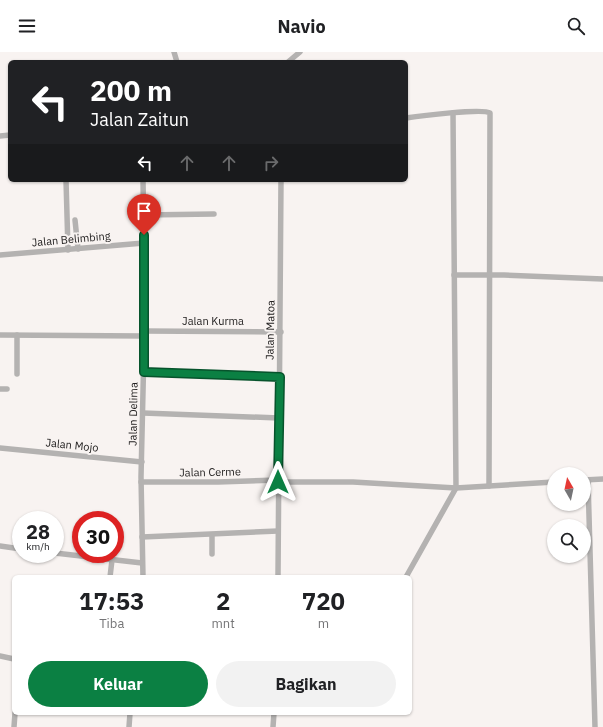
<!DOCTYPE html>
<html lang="id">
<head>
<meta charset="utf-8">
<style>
	:root { --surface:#fff; --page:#f2f2f2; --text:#202124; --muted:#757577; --accent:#0b8043 }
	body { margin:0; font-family:"IBM Plex Sans",sans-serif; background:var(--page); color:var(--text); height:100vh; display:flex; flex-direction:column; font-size:15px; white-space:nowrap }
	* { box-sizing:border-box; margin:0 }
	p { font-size:13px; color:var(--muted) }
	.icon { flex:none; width:22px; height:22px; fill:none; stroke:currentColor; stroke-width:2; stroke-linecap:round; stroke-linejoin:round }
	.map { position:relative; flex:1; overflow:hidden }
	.drawer { position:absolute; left:12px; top:523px; width:400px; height:140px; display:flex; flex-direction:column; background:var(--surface); border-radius:6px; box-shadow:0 1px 3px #0004 }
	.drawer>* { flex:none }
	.guide { position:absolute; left:8px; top:8px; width:400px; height:122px; border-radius:6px; box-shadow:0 1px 3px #0004; background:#202124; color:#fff; overflow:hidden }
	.needle { width:26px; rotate:351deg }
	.controls { position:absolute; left:547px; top:415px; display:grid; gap:8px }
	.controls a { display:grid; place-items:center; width:44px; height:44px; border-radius:50%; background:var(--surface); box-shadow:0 1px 3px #0004; font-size:20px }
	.speed { position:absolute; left:12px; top:459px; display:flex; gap:8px; font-size:20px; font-weight:700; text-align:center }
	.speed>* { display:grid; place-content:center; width:52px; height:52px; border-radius:50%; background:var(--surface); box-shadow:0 1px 3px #0004; line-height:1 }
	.speed small { font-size:10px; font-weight:400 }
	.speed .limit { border:6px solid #d22; background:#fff; color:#111 }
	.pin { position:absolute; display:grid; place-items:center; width:34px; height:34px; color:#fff; margin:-41px -17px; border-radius:50% 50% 50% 0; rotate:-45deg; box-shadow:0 0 4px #0007 }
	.pin .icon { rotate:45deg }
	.me { position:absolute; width:44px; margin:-22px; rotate:0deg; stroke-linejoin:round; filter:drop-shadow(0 0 3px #0008) }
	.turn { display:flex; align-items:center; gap:14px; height:84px; padding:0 16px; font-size:18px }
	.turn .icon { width:52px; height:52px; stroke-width:2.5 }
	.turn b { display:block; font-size:28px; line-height:34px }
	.lanes { display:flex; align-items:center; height:38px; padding:0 16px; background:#0003; justify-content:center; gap:20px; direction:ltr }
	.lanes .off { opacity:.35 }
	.eta { display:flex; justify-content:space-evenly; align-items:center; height:68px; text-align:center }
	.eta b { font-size:24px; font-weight:700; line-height:28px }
	.cta { display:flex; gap:8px; margin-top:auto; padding:8px 16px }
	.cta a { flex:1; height:46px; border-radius:24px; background:var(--accent); color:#fff; font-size:16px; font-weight:700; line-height:46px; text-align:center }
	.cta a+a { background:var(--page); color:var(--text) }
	header { display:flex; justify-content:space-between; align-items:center; height:52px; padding:0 16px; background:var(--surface); font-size:18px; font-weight:700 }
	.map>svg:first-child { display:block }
</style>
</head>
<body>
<header><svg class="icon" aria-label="menu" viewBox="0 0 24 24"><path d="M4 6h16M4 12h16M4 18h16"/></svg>Navio<svg class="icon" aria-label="search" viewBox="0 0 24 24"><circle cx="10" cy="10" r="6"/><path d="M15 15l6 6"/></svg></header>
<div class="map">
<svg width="603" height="675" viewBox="0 0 603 675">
	<rect width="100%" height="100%" fill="#f8f3f1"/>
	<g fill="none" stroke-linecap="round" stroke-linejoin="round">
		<!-- minor -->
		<g stroke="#b4b2b1" stroke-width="5.5">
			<polyline points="174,0 177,10"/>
			<polyline points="288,10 300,0"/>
			<path d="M 406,66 C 419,64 483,56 490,61 L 489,434"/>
			<polyline points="0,84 10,83"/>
			<polyline points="66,128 68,198"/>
			<polyline points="143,128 145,254 141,425 143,525"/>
			<polyline points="143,163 214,162"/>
			<polyline points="75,168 78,197"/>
			<polyline points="0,203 144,191"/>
			<polyline points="454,223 504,223 603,227"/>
			<polyline points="144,279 281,280"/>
			<polyline points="0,283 144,284"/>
			<polyline points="144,320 280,325"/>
			<polyline points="17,322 17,283"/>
			<polyline points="0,337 7,337"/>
			<polyline points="143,361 279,366"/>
			<polyline points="0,396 142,410"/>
			<polyline points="584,428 603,427"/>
			<polyline points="588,428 595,675"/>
			<polyline points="141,430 218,430 278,428"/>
			<polyline points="278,430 353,430 456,436 554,430"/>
			<polyline points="142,485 278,479"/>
			<polyline points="0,494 21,497"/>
			<polyline points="55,501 142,511"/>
			<polyline points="212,502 212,483"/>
			<polyline points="110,525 112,508"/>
			<polyline points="278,525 281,128"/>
			<polyline points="406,525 456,436 453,61"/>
			<polyline points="0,604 14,607"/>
			<polyline points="14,675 15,661"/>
			<polyline points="129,675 130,661"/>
			<polyline points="273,675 274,661"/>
		</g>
	</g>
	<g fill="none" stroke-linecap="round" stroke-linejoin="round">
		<!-- route casing -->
		<g stroke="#07532c" stroke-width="10">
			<polyline id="route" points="144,183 144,320 280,325 278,430"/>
		</g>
		<!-- route -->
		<use href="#route" stroke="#0b8043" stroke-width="7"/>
	</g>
	<g text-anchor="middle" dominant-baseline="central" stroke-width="4" stroke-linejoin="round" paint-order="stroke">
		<!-- street labels -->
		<g font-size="11" fill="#222020" stroke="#f8f3f1">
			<text transform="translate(71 187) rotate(-5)">Jalan Belimbing</text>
			<text x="213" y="269">Jalan Kurma</text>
			<text transform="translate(270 278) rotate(-89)">Jalan Matoa</text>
			<text transform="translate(133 362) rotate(-89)">Jalan Delima</text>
			<text transform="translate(72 393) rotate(6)">Jalan Mojo</text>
			<text transform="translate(210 420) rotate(-1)">Jalan Cerme</text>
		</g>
	</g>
</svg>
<div class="controls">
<a><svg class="needle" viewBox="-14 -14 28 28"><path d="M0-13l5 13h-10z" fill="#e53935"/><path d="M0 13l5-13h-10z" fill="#757577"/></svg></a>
<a><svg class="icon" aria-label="search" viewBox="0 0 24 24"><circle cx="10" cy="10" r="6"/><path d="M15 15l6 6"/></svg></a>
</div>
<div class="speed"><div>28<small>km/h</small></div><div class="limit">30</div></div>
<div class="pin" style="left:144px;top:183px;background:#d93025"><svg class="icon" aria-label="arrive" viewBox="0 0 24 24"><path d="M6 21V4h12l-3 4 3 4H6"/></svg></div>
<svg class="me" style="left:278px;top:430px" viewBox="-20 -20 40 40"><path d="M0-17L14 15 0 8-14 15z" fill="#0b8043" stroke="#fff" stroke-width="4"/></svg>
<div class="guide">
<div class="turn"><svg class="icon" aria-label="left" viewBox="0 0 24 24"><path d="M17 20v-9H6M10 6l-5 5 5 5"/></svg><div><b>200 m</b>Jalan Zaitun</div></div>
<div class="lanes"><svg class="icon" aria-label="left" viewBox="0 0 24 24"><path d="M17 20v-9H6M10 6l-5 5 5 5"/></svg><svg class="icon off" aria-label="ahead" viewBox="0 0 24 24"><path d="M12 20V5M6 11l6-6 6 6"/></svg><svg class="icon off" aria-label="ahead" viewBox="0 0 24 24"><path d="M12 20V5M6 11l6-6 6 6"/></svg><svg class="icon off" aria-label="right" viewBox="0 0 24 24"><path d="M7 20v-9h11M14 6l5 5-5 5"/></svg></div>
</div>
<section class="drawer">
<div class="eta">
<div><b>17:53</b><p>Tiba</p></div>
<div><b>2</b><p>mnt</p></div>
<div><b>720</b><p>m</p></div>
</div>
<div class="cta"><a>Keluar</a><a>Bagikan</a></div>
</section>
</div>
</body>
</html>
